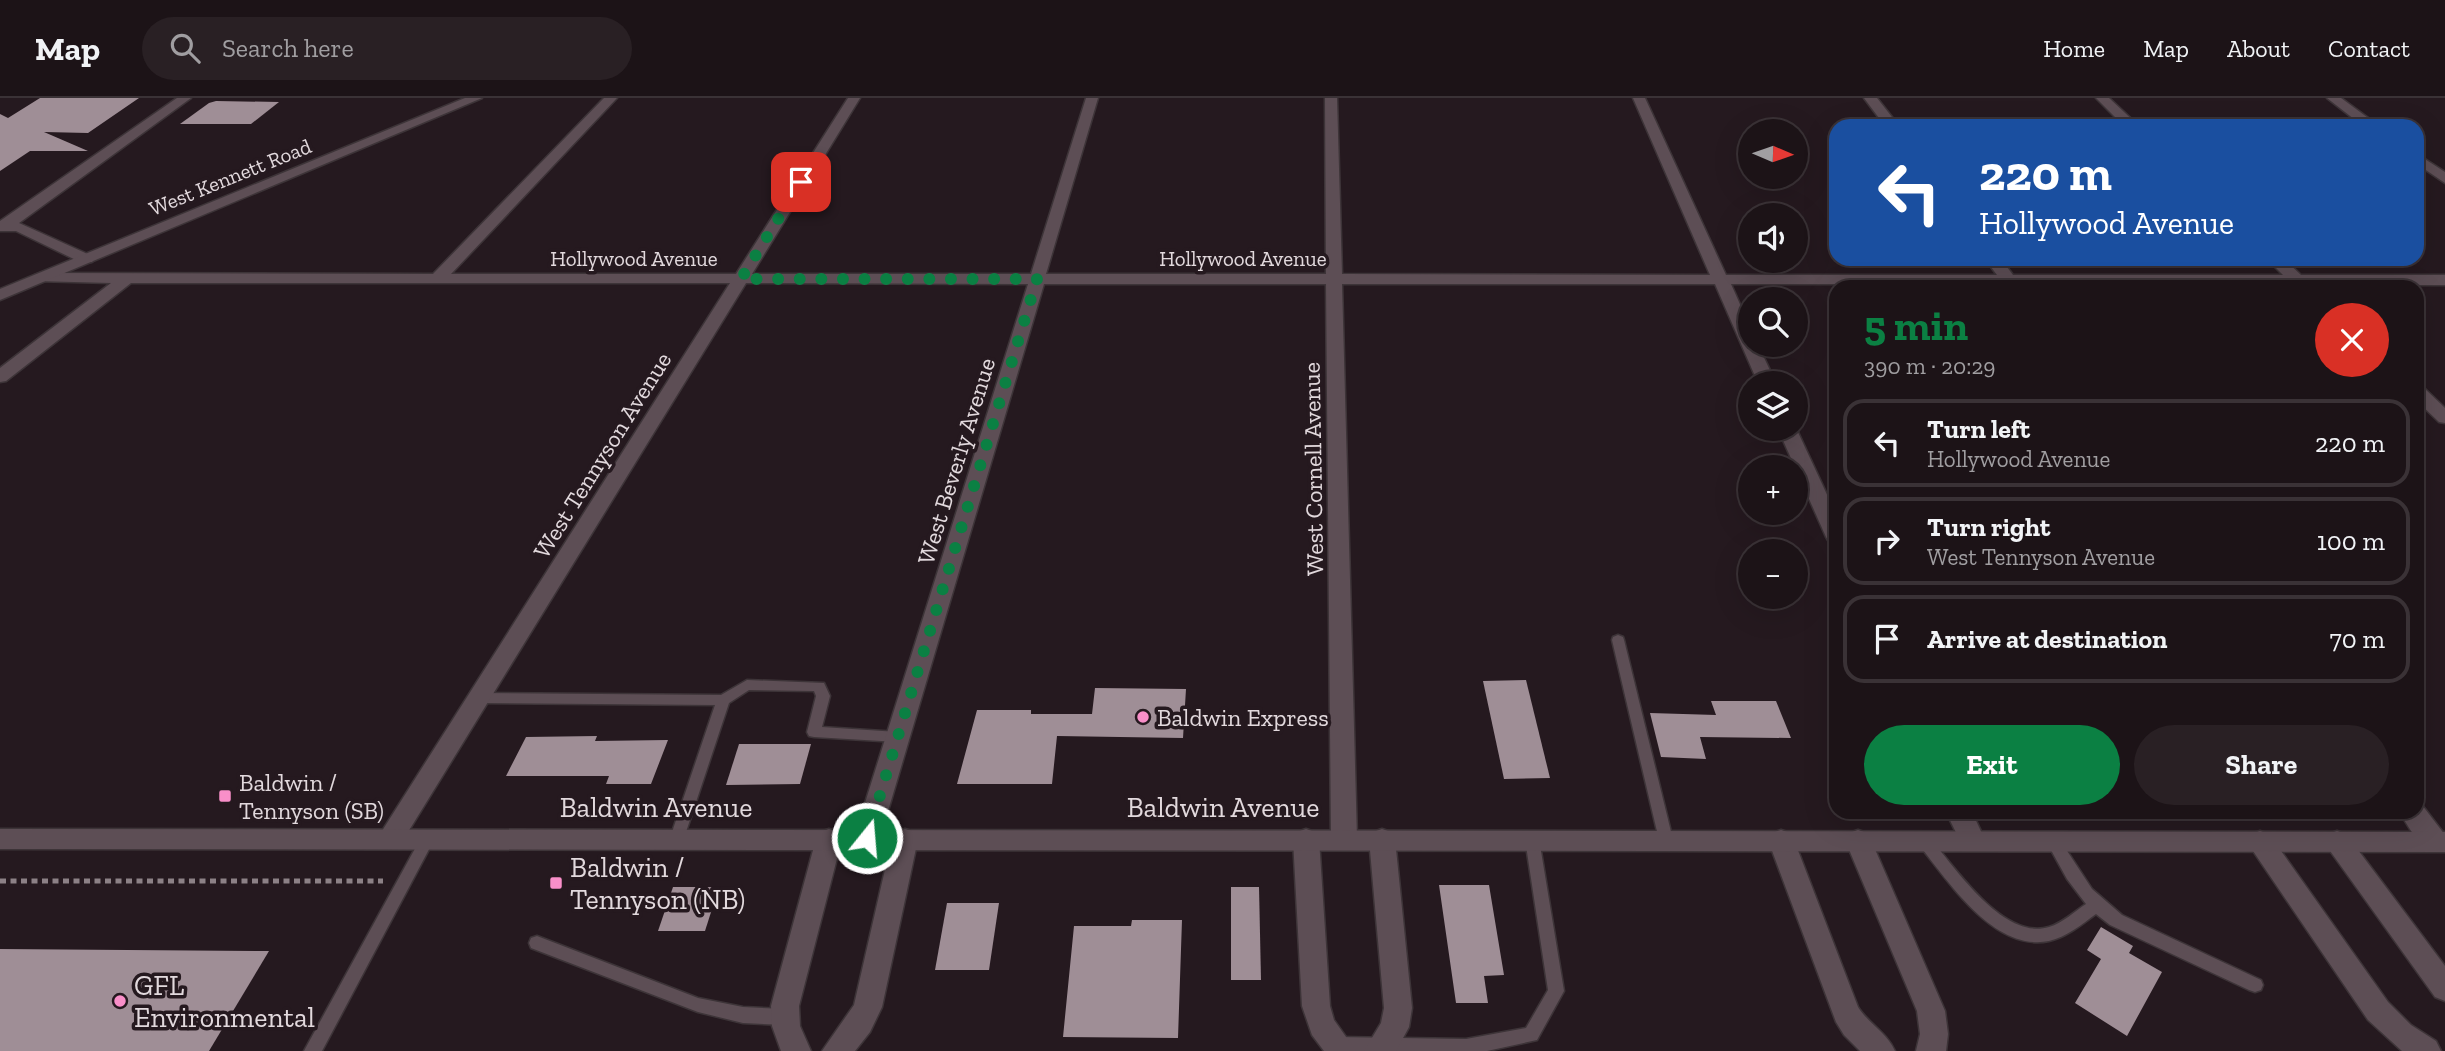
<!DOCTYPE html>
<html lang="en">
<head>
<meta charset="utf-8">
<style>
	:root { --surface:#1c1317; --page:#292024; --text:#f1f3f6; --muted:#a09ea1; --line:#3a3236; --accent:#0b8043 }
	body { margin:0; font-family:"Zilla Slab",serif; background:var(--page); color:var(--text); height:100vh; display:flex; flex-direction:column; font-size:26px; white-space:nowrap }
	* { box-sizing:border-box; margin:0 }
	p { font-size:23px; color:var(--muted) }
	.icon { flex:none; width:38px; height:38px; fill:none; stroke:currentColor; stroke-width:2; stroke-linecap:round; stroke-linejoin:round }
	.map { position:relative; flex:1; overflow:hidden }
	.sheet { position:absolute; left:1829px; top:182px; width:595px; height:539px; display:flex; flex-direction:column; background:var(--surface); border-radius:21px; box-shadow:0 7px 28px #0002,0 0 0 2px var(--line) }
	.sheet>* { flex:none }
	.hud { position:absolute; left:1829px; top:21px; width:595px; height:147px; border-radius:21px; box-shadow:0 7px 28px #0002,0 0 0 2px var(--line); background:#1a4fa0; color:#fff; overflow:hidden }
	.needle { width:46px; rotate:92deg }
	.controls { position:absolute; left:1738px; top:21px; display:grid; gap:14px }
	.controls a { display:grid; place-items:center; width:70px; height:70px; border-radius:50%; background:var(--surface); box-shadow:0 7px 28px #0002,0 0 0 2px var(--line); font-size:35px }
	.pin { position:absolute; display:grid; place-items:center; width:60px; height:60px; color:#fff; margin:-30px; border-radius:14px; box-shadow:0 4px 10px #0006 }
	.me { position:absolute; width:77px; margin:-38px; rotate:17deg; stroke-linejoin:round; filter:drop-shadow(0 0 5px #0008) }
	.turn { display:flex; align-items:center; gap:24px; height:147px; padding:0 35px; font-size:32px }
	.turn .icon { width:91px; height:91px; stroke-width:2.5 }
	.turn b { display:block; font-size:49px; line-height:60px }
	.round { display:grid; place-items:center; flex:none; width:74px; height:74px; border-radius:37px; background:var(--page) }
	.headline { display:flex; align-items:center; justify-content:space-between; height:119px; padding:0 35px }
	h1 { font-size:42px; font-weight:800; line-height:52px; color:var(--accent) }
	.button { display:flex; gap:14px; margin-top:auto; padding:14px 35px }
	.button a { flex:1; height:80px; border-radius:42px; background:var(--accent); color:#fff; font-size:28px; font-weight:800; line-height:80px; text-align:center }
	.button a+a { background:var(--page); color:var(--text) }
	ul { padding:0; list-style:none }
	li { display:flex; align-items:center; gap:21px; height:88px; margin:0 14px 10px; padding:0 21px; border:4px solid var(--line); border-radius:21px }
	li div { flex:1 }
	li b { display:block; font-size:26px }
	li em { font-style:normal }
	header { display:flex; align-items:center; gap:42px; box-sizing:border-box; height:98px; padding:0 35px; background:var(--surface); border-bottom:2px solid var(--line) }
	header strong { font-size:33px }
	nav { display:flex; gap:38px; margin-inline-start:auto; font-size:24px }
	.search { width:490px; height:63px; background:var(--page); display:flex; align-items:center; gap:18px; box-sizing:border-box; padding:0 24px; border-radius:38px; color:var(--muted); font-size:26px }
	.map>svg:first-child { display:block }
</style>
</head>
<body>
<header>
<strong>Map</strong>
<div class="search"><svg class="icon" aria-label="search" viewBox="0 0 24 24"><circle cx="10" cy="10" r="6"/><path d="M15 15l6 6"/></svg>Search here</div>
<nav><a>Home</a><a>Map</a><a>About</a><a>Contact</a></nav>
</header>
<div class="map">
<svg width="2445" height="953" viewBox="0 0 2445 953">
	<rect width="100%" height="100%" fill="#25191f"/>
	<!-- building -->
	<g fill="#9f8e96">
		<polygon points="40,0 139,0 88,35 44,34 88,53 30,53 0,73 0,16 8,20"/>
		<polygon points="216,3 279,4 251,26 180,26 209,5"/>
		<polygon points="1526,582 1550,680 1504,681 1483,583"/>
		<polygon points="1095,590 1186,591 1183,640 1057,638 1052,686 957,686 977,612 1031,612 1031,616 1092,616"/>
		<polygon points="1711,603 1776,603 1791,640 1700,639 1706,661 1661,659 1650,615 1716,617"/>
		<polygon points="597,638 595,643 668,642 651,686 606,686 609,678 506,678 526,639"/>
		<polygon points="739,646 811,646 800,686 726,687"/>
		<polygon points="1439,787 1489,787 1504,877 1484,878 1488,905 1456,905"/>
		<polygon points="673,789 719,789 705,833 658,833"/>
		<polygon points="1231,789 1259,789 1261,882 1231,882"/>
		<polygon points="947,805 999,805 989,872 935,872"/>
		<polygon points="1132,822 1182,822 1178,940 1063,939 1074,828 1131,828"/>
		<polygon points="2101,829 2133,848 2129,855 2162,874 2127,938 2075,905 2101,861 2087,852"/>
		<polygon points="0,851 269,853 209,953 0,953"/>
	</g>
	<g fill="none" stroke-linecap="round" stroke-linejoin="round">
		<!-- lane casing -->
		<g stroke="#3d3438" stroke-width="3">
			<g id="lane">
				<polygon points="1618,537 1623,539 1624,542 1673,742 1671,746 1666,748 1661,746 1659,742 1612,542 1613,539"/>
				<polygon points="747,582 824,585 830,598 822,629 898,634 903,635 905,639 903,643 898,644 814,639 809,638 807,634 816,598 814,593 749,592 729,605 684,740 682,744 677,746 672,744 670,740 715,607 479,605 474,604 472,600 474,596 479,595 721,597"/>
				<polygon points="428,734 433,736 435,740 322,953 304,953 423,736"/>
				<polygon points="1532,735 1537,737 1539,741 1564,893 1537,942 1487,953 1331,953 1329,947 1331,941 1337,939 1466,941 1526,930 1548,892 1525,741 1527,737"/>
				<path d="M 1924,737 L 1929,739 C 1955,769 2003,843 2049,829 C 2063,825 2075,813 2086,806 L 2067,781 L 2046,743 L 2048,739 L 2053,737 L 2058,739 L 2092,791 L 2122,817 L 2261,882 L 2263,887 L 2261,892 L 2255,894 L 2249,892 L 2110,827 L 2096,816 C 2082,826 2067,839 2049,843 C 1994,854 1949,784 1919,747 L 1917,743 L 1919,739 Z"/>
				<polygon points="537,838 698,900 743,909 784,911 790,914 792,919 790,924 784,927 743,925 698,914 531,850 529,845 531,840"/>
			</g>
		</g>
		<!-- street casing -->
		<g stroke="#3d3438" stroke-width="3">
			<g id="street">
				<polygon points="177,0 191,0 19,125 92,158 94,161 92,164 80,164 16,133 0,133 0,123"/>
				<polygon points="604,0 617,0 451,176 736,176 848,0 860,0 752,176 1031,176 1086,0 1098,0 1046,176 1326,176 1325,0 1337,0 1342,176 1710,177 1633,0 1645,0 1726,177 1997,177 1985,161 2001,161 2013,177 2283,177 2267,161 2284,161 2301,177 2445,177 2445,187 2310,187 2310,189 2295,189 2292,187 2020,186 2022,189 2006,189 2004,186 1731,186 1750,229 1750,247 1758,247 1776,285 1758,285 1715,186 1342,186 1357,741 1353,748 1344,751 1335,748 1331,741 1326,186 1044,186 880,740 876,747 867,750 858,747 854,740 1028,186 746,185 400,747 391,750 382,747 378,740 382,733 730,185 131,185 6,283 0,284 0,270 111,185 35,183 33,180 35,177 41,175 433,176"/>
				<polygon points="1864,0 1877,0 1899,28 1885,28"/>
				<polygon points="2096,0 2109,0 2139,28 2124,28"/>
				<polygon points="2327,0 2341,0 2379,28 2363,28"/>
				<polygon points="2417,56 2445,74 2445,85 2417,66"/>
				<polygon points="2417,288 2423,289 2445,310 2445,325 2439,324 2417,303"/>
				<polygon points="1796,330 1836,416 1836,446 1829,444 1826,439 1778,331"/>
				<path d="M 2417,705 L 2422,707 L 2445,737 L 2445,751 C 2424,758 2409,731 2400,714 L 2417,714 Z"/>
				<polygon points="1946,714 1972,714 1985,742 1981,749 1972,752 1963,749"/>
				<polygon points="829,731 838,734 842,741 799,908 800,928 811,953 781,953 772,928 771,908 816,741 820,734"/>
				<polygon points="905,731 914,734 918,741 882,909 870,934 855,953 822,953 854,907 892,741 896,734"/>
				<polygon points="1306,731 1315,734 1319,741 1330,908 1334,922 1356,953 1324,953 1312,937 1302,908 1293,741 1297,734"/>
				<polygon points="1382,731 1391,734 1395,741 1412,910 1409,929 1396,953 1364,953 1381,925 1384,910 1369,741 1373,734"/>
				<path d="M 1781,732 L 1790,735 L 1794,742 L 1858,909 C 1868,925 1887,935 1895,953 L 1860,953 L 1844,937 L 1836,924 L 1768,742 L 1772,735 Z"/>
				<polygon points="1858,732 1867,735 1871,742 1945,913 1948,936 1946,953 1916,953 1920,936 1917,913 1845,742 1849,735"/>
				<polygon points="2260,733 2269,736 2388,904 2411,927 2436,943 2441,953 2402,953 2368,922 2251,750 2247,743 2251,736"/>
				<polygon points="2337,733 2346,736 2445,868 2445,903 2435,899 2328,750 2324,743 2328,736"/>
			</g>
		</g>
		<!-- secondary casing -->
		<g stroke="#3d3438" stroke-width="3">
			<g id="secondary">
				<polygon points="465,0 482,0 0,202 0,191"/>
				<polygon points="0,731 2445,734 2445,754 0,751"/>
			</g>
		</g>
		<!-- path -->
		<polyline stroke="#8c8186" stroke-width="5" stroke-dasharray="6 4.5" stroke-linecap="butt" points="0,783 383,783"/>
		<!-- lane -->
		<use href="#lane" fill="#5d4e55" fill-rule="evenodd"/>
		<!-- street -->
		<use href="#street" fill="#5d4e55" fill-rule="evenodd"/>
		<!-- secondary -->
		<use href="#secondary" fill="#5d4e55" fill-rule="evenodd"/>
	</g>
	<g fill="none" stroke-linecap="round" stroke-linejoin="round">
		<!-- route -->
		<polyline stroke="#0b8043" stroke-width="12" stroke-dasharray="0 21.6" points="801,84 741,181 1037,181 867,740"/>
	</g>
	<!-- markers -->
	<g fill="#f98fc9" stroke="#25191f" stroke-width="2.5">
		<circle cx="1143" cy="619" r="7"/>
		<rect x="218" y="691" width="14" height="14" rx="3.5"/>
		<rect x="549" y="778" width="14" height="14" rx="3.5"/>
		<circle cx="120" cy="903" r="7"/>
	</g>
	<g text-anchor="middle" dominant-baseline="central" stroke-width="7" stroke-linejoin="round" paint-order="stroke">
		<!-- far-street labels -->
		<g font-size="21" fill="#e2d9dd" stroke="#25191f">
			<text transform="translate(230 79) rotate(-22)">West Kennett Road</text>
			<text x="634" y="160">Hollywood Avenue</text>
			<text x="1243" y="160">Hollywood Avenue</text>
		</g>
		<!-- street labels -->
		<g font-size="24" fill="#e2d9dd" stroke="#25191f">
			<text transform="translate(602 357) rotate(-58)">West Tennyson Avenue</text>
			<text transform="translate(956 363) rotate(-73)">West Beverly Avenue</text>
			<text transform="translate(1313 371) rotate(-91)">West Cornell Avenue</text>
		</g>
		<!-- poi labels -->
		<g font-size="24" fill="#e2d9dd" stroke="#25191f" text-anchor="start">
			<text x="1157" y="619">Baldwin Express</text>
			<text x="239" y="684">Baldwin /<tspan x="239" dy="28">Tennyson (SB)</tspan></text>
		</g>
		<!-- near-street labels -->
		<g font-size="28" fill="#e2d9dd" stroke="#25191f">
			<text x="656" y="709">Baldwin Avenue</text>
			<text x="1223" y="709">Baldwin Avenue</text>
		</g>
		<!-- near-poi labels -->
		<g font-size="28" fill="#e2d9dd" stroke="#25191f" text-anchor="start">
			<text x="570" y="769">Baldwin /<tspan x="570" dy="32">Tennyson (NB)</tspan></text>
			<text x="134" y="887">GFL<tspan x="134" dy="32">Environmental</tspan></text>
		</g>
	</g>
</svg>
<div class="controls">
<a><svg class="needle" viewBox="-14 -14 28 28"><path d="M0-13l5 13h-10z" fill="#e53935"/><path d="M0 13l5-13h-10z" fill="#a09ea1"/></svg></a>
<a><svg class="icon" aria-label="sound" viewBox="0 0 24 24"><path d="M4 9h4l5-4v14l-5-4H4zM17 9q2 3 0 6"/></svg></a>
<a><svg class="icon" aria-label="search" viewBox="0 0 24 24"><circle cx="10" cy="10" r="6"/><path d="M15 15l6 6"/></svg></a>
<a><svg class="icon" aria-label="layers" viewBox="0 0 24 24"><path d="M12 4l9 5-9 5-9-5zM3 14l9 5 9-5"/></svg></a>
<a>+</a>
<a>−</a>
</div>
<div class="pin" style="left:801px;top:84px;background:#d93025"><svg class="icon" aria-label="arrive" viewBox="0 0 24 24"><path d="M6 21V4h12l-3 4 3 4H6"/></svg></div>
<svg class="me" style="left:867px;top:740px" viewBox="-20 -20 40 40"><circle r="17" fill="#0b8043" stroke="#fff" stroke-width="3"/><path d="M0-11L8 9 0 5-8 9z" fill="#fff"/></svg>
<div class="hud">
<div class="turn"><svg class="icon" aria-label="left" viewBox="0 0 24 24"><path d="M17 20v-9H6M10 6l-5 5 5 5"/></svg><div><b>220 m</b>Hollywood Avenue</div></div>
</div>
<section class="sheet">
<div class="headline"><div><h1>5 min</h1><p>390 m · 20:29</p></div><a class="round" style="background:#d93025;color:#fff"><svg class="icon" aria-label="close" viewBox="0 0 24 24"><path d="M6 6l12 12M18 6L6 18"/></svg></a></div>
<ul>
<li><svg class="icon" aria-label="left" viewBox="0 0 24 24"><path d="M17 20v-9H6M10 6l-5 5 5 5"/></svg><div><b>Turn left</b><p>Hollywood Avenue</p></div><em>220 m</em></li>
<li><svg class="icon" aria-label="right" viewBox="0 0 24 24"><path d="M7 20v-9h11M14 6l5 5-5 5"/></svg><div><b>Turn right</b><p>West Tennyson Avenue</p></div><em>100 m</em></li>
<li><svg class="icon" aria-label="arrive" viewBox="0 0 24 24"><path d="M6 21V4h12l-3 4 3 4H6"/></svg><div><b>Arrive at destination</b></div><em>70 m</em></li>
</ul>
<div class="button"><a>Exit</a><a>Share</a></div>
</section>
</div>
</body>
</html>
